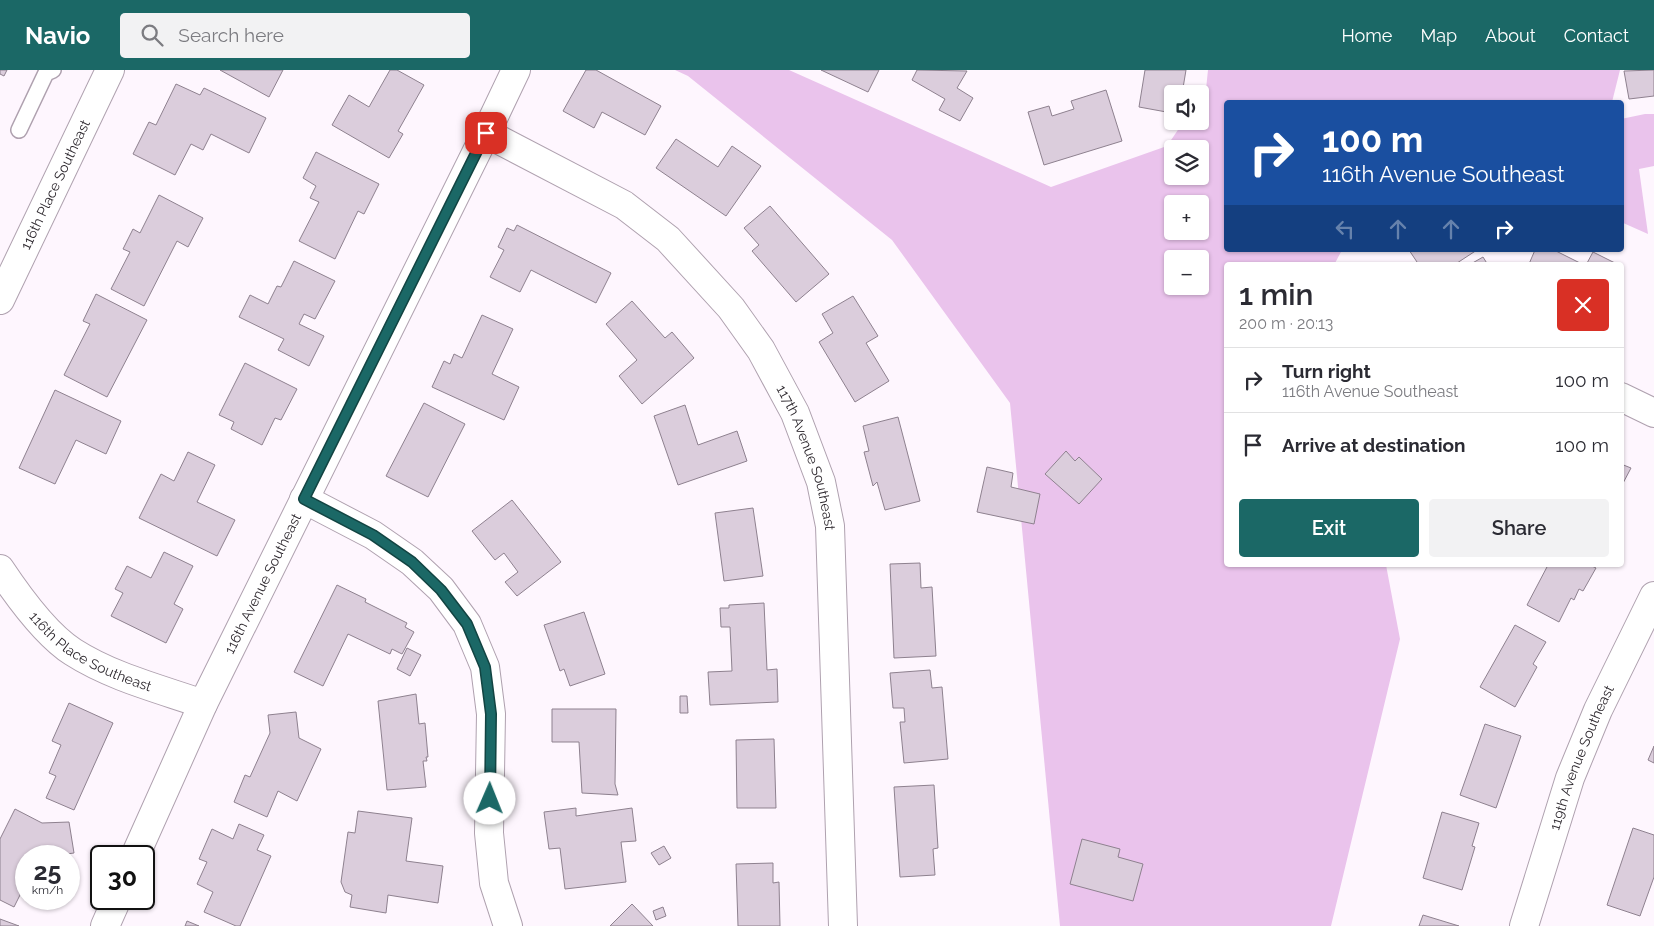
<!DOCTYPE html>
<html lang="en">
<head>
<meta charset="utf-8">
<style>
	:root { --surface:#fff; --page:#f2f2f3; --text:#2b2b33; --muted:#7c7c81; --line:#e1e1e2; --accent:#1b6866 }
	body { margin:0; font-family:Raleway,sans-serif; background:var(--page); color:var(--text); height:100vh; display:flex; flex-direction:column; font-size:19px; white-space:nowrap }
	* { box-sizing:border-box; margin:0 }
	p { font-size:16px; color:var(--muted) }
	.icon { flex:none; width:28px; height:28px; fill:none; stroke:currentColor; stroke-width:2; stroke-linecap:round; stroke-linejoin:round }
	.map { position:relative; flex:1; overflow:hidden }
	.drawer { position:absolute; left:1224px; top:192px; width:400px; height:305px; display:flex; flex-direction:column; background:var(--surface); border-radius:5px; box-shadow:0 1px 4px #0004 }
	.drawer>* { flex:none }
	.hud { position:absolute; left:1224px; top:30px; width:400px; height:152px; border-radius:5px; box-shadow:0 1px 4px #0004; background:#1a4fa0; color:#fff; overflow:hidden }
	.controls { position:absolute; left:1164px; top:15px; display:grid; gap:10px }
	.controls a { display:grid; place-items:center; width:45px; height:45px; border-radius:5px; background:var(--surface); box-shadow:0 1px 4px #0004; font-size:25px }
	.speed { position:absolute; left:15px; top:775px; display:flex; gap:10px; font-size:25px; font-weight:700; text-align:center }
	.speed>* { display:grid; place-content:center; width:65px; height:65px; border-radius:50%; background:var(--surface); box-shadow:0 1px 4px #0004; line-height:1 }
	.speed small { font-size:12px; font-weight:400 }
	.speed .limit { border:2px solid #111; border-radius:8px; background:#fff; color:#111 }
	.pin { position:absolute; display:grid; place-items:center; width:42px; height:42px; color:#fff; margin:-21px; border-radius:10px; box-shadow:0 2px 8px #0006 }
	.me { position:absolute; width:55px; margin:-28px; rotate:1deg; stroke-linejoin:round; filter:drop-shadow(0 0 4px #0008) }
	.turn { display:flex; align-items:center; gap:18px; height:105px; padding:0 15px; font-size:22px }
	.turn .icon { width:65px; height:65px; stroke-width:2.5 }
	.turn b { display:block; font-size:35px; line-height:42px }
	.lanes { display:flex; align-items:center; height:48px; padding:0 15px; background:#0003; justify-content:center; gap:25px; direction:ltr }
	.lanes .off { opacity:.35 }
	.round { display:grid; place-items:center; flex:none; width:52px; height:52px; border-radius:5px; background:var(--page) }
	.headline { display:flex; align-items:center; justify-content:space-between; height:85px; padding:0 15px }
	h1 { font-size:30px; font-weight:600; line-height:38px }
	.button { display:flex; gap:10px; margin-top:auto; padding:10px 15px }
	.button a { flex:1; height:58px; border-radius:5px; background:var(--accent); color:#fff; font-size:20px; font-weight:600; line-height:58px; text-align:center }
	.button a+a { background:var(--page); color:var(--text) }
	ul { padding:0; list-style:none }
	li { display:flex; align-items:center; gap:15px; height:65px; padding:0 15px; border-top:1px solid var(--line) }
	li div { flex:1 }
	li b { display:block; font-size:19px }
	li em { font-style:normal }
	header { display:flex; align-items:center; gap:30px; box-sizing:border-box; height:70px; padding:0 25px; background:var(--accent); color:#fff }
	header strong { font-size:24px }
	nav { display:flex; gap:28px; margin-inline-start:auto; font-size:18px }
	.search { width:350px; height:45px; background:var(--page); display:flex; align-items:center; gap:12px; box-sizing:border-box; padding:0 18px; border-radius:5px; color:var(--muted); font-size:19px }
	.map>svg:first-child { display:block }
</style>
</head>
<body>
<header>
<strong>Navio</strong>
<div class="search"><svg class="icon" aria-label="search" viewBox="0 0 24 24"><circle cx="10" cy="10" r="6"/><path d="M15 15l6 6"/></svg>Search here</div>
<nav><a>Home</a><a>Map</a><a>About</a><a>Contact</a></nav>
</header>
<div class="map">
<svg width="1654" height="856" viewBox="0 0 1654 856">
	<rect width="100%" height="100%" fill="#fef6fe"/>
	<!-- green -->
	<g fill="#eac3ec" fill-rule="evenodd">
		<path d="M 675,0 L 789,0 L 1051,117 L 1167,76 L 1184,51 L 1200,51 L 1200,28 L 1206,19 L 1208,0 L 1620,0 L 1612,32 L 1226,32 L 1226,180 L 1342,180 L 1334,195 L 1226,195 L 1226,495 L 1386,495 L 1400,569 L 1331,856 L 1060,856 L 1010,333 L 892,170 L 688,6 ZM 1172,79 L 1200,79 L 1200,106 L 1172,106 ZM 1172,134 L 1200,134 L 1200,161 L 1172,161 ZM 1172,189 L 1200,189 L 1200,216 L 1172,216 Z"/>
		<polygon points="1645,44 1654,44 1654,96 1639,99 1648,164 1621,152 1621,49"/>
	</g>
	<!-- building -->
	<g fill="#dbcddc" stroke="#8e818f">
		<polygon points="0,0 7,0 4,6 0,4"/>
		<polygon points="220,0 283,0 269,27"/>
		<polygon points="390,0 397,0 424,15 398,61 403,64 389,88 332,55 349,25 369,37"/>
		<polygon points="586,0 596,0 661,36 645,65 602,42 594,58 563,41"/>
		<polygon points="821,0 879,0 868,22"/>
		<polygon points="917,0 967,1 957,18 973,28 960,51 939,40 945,29 912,10"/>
		<polygon points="1145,0 1186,0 1182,24 1172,24 1172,43 1139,37"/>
		<polygon points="1654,0 1654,26 1629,29 1624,1"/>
		<polygon points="176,14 200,25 204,18 266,48 249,83 211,64 203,80 191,74 175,105 133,84 149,52 156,55"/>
		<polygon points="1106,20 1122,71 1044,95 1028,42 1049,36 1052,46 1074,39 1071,31"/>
		<polygon points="676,69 718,97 732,76 761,96 726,146 656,98"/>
		<polygon points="316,82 379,114 364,144 358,141 335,189 299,171 319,132 310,128 316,116 303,108"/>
		<polygon points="159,125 203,148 188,177 177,171 144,236 111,219 130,182 123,179 133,159 140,163"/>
		<polygon points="770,136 829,204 796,232 752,181 759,175 744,158"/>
		<polygon points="517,155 611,203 596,233 531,200 520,222 490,207 504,180 498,177 507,158 514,161"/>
		<polygon points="1409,180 1477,180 1454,195 1419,195"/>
		<polygon points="1535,180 1554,180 1584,195 1531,195 1529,194"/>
		<polygon points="1593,182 1619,195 1586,195"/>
		<polygon points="1483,187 1488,195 1469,195"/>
		<polygon points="294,191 335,211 315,249 304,244 299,254 324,266 309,296 278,280 284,269 239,247 250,225 268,234 277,216 281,217"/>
		<polygon points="96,224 147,250 107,327 64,305 90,254 83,251"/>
		<polygon points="853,226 878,266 866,273 889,311 855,332 819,272 833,263 822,244"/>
		<polygon points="632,231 665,268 672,262 694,288 642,334 619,306 637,290 606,254"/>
		<polygon points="482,245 513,259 492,304 519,317 504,350 432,317 444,291 450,294 454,284 462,288"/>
		<polygon points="245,293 297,319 281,350 275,348 262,375 231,359 234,352 219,345"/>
		<polygon points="55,320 121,351 106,384 76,370 55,414 19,398"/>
		<polygon points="424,333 465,354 428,427 386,406"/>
		<polygon points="685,335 698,375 737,361 747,391 678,415 654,346"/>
		<polygon points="898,347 920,431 885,440 877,412 873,416 864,382 869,381 863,356"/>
		<polygon points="1066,381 1075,391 1079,387 1102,409 1079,434 1045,404"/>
		<polygon points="188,382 215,395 197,432 235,450 217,486 139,448 161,404 174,411"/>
		<polygon points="1621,394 1631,398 1621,417"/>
		<polygon points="987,397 1013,403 1011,417 1040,424 1034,454 977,442"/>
		<polygon points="512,430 561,492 517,526 505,512 518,502 504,483 495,490 472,461"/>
		<polygon points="753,438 763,506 724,511 715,443"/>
		<polygon points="164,482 193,496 174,534 183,539 166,573 111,546 123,523 115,519 127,496 151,508"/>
		<polygon points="920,493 921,518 932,517 936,586 894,588 890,494"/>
		<polygon points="1548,495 1590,495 1596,498 1583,521 1579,519 1574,530 1571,528 1559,552 1527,535"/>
		<polygon points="337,515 366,529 365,532 407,553 405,557 414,562 402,584 392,579 390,584 348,564 323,616 294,602"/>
		<polygon points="764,533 767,600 777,599 778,632 710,635 708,602 732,601 730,557 721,557 720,538 729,538 729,535"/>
		<polygon points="584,542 605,604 570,616 564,599 560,601 544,555"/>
		<polygon points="1515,555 1546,572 1533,594 1537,597 1515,637 1480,617"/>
		<polygon points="407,578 421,585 410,606 397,599"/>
		<polygon points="930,600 932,618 942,617 948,689 904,693 900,652 905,652 904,638 893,638 890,603"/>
		<polygon points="416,624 419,654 425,653 428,687 426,687 427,691 423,691 426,717 387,720 378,631"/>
		<polygon points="680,626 687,626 688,643 680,643"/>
		<polygon points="69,633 113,653 74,740 46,728 56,706 49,703 61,675 52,671"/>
		<polygon points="552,639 616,639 615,714 618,725 582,723 579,672 552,672"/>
		<polygon points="296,642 299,668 321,679 297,731 278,721 267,747 234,732 245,705 250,707 270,663 268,645"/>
		<polygon points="1485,654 1521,666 1496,738 1460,725"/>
		<polygon points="774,669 776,738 737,738 736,670"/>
		<polygon points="1654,676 1654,693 1648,690"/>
		<polygon points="934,715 938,778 933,779 935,805 900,807 894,717"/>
		<polygon points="576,738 576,746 632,738 636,771 621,772 626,812 565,819 560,778 549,779 544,742"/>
		<polygon points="15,739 42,753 69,752 74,783 52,786 26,786 26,813 14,837 0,830 0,769"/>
		<polygon points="358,741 412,748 406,791 443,796 438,833 388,825 386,843 350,837 352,825 345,822 341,812 348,762 355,763"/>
		<polygon points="1442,742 1479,753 1472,776 1475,777 1462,820 1423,808"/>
		<polygon points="239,754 264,765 257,780 271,786 240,856 236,856 204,842 213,822 197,814 207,792 199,789 212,759 233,769"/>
		<polygon points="1633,758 1654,765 1654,807 1640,846 1607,835"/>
		<polygon points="1082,769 1120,779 1118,787 1143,794 1133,831 1070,814"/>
		<polygon points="664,776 671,788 659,795 651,783"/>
		<polygon points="773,793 773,813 779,812 780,856 738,856 736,794"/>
		<polygon points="632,834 653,856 610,856"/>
		<polygon points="663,837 666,846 656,850 653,841"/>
		<polygon points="1423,845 1459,856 1419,856"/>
		<polygon points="0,849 19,856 0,856"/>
		<polygon points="187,851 199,856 185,856"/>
	</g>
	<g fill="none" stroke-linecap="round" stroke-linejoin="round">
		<!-- service casing -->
		<g stroke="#afa1af" stroke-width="18">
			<polyline id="service" points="19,60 46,3 53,0"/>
		</g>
		<!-- minor casing -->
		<g stroke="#afa1af" stroke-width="30">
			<g id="minor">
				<path id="s1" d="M 486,63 L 624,135 L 668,169 L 731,238 L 761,280 L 795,343 L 821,412 L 830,456 L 843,856"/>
				<path id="s2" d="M 0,230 L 110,0"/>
				<polyline points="1621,327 1654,343"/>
				<polyline points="304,429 373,465 412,492 441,519 467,554 485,597 491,644 489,763 494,813 508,856"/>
				<path id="s3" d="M 0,499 C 18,526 45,564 73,582 C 112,607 160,619 203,634"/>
				<path id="s4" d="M 135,786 L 203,634 L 486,63 L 516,0"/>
				<polyline points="105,856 117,829"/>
			</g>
		</g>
		<!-- tertiary casing -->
		<g stroke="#afa1af" stroke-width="30">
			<g id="tertiary">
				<path id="s5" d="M 1524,856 L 1570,708 L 1598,640 L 1654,526"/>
			</g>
		</g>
		<!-- service -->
		<use href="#service" stroke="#fff" stroke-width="15"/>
		<!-- minor -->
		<use href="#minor" stroke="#fff" stroke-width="28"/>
		<!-- tertiary -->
		<use href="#tertiary" stroke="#fff" stroke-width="28"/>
	</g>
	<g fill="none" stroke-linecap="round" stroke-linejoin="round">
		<!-- route casing -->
		<g stroke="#124442" stroke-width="12">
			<polyline id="route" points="486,63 304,429 373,465 412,492 441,520 467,554 485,597 491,644 490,729"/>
		</g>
		<!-- route -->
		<use href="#route" stroke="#1b6866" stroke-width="9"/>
	</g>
	<g text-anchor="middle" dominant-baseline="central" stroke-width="4" stroke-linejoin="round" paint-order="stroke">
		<!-- street labels -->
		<g font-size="14" fill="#2e292f" stroke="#fff">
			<text stroke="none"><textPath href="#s2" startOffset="128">116th Place Southeast</textPath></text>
			<text stroke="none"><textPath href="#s1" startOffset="474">117th Avenue Southeast</textPath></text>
			<text stroke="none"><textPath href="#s4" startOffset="301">116th Avenue Southeast</textPath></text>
			<text stroke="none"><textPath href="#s3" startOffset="126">116th Place Southeast</textPath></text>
			<text stroke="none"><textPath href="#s5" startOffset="178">119th Avenue Southeast</textPath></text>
		</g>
	</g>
</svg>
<div class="controls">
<a><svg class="icon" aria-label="sound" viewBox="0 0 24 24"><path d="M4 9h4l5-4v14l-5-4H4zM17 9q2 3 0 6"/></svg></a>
<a><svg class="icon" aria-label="layers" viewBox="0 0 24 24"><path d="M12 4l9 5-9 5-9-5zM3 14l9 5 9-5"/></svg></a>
<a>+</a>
<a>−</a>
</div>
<div class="speed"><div>25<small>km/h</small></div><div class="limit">30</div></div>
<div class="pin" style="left:486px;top:63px;background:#d93025"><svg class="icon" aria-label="arrive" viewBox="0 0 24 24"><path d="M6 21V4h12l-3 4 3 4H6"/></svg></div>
<svg class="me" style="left:490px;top:729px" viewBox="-20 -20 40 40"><circle r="19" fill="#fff"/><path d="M0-13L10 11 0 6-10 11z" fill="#1b6866"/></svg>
<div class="hud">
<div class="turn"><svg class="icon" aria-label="right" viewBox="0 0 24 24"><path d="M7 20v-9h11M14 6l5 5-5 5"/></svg><div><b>100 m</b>116th Avenue Southeast</div></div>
<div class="lanes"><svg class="icon off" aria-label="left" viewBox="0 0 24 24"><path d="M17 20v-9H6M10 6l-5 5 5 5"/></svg><svg class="icon off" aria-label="ahead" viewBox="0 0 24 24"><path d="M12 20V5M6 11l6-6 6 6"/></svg><svg class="icon off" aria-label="ahead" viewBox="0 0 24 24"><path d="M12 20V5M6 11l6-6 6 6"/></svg><svg class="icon" aria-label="right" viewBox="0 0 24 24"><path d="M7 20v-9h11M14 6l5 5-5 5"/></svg></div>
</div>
<section class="drawer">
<div class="headline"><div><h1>1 min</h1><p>200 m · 20:13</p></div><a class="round" style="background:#d93025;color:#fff"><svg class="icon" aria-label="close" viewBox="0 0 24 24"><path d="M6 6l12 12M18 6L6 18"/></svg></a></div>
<ul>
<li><svg class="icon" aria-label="right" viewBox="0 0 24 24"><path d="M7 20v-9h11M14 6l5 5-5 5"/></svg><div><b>Turn right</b><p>116th Avenue Southeast</p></div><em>100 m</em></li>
<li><svg class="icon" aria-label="arrive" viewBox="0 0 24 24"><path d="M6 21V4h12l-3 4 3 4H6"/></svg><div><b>Arrive at destination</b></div><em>100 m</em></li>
</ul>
<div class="button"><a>Exit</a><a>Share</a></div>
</section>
</div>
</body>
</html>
